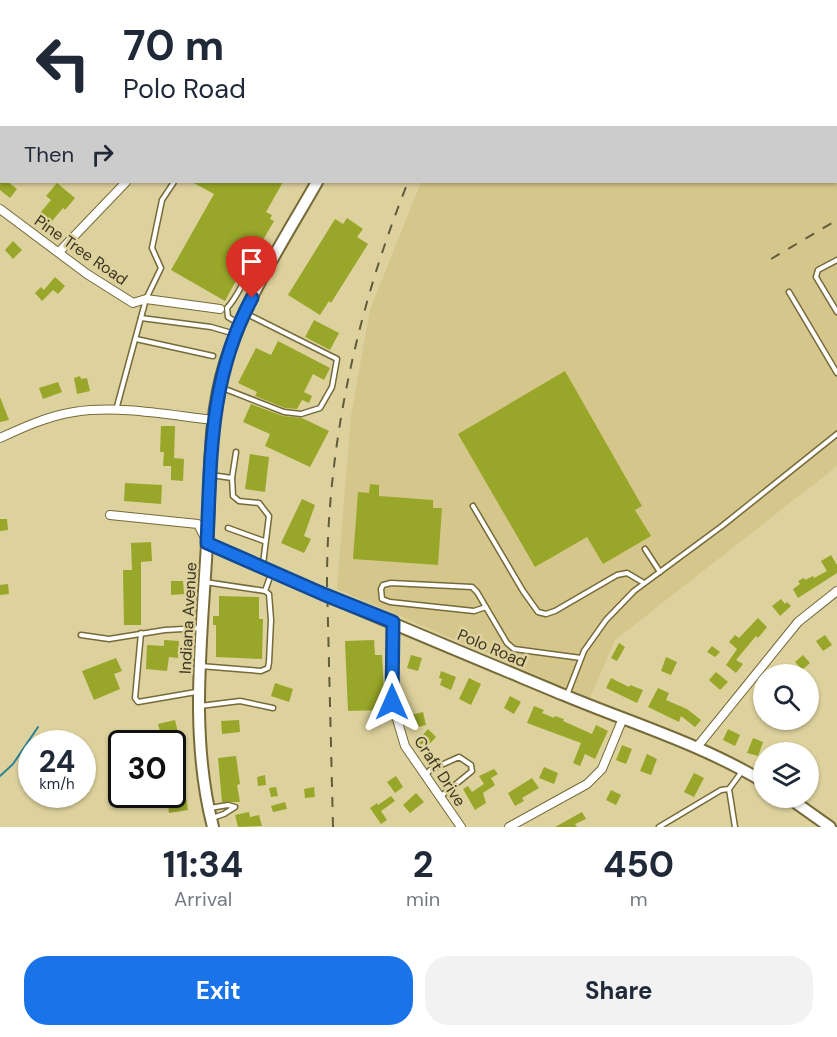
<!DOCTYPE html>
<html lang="en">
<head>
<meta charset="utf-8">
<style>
	:root { --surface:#fff; --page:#f2f2f3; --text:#1f2937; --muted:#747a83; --accent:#1a73e8 }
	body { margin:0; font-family:"DM Sans",sans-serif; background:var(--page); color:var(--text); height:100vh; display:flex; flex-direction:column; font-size:22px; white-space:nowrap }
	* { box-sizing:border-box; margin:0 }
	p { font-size:20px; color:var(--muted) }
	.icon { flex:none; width:33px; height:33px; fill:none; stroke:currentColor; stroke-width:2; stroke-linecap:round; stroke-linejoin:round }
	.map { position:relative; height:827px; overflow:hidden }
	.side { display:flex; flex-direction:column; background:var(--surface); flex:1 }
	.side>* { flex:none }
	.banner { position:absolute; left:0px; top:0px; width:837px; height:183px; box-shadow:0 2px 4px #0004; background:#fff; color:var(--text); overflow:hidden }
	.fabs { position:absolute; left:753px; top:664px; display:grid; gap:12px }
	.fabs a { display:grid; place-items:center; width:66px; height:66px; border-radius:50%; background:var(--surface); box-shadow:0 2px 4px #0004; font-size:30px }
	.speed { position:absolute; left:18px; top:730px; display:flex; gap:12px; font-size:30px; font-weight:700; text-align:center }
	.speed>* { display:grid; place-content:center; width:78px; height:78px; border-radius:50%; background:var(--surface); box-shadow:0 2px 4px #0004; line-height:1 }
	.speed small { font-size:15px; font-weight:400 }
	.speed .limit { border:3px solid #111; border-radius:9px; background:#fff; color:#111 }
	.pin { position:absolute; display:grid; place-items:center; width:51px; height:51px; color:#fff; margin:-62px -26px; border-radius:50% 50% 50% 0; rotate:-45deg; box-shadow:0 0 6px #0007 }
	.pin .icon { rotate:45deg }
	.me { position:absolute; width:66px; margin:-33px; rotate:0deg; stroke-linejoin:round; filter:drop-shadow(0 0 4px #0008) }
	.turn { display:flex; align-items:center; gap:21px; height:126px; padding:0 24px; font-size:27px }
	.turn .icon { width:78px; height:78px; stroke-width:2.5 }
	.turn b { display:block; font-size:42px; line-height:51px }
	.then { display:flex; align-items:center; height:57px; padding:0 24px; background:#0003; gap:12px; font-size:22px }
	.eta { display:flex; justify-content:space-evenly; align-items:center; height:102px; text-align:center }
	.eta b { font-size:36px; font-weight:700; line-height:42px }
	.cta { display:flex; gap:12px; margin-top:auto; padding:12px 24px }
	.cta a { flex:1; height:69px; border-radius:24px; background:var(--accent); color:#fff; font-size:24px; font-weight:700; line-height:69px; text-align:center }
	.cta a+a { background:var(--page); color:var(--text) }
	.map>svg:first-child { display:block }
</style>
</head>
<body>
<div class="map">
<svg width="837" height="827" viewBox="0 0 837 827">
	<rect width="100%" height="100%" fill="#ddd19d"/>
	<!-- built -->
	<polygon fill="#d5c68b" points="497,0 837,0 837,466 615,640 590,698 337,589 351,415 370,310 421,182 836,182 836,2 497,1"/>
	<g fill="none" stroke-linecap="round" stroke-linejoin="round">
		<!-- stream -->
		<polyline stroke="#2a8296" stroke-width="2" points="0,776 13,764 38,727"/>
	</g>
	<!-- building -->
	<g fill="#98a729">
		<polygon points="0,182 8,182 17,189 10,198 0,190"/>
		<polygon points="192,182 283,182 266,212 272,215 270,219 274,221 252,259 249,257 225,301 171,270 214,194"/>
		<polygon points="57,183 75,198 65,210 63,208 47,227 36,218 51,200 46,196"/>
		<polygon points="347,218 363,229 357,237 368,244 331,303 329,301 320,315 288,295 335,219 343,224"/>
		<polygon points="13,241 22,250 13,259 5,250"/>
		<polygon points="55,277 65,286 58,294 53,290 42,301 35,293 41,287 44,290"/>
		<polygon points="314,320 339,333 330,350 305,337"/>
		<polygon points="278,341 330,368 324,380 313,374 304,392 312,396 309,403 302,400 297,409 285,408 255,396 257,392 238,383 256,348 271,355"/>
		<polygon points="565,371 642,506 635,510 651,536 603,564 587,537 535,567 458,434"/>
		<polygon points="80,376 81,379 87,378 90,391 77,394 74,378"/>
		<polygon points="58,382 62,392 43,399 39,388"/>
		<polygon points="0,397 9,420 0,422"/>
		<polygon points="251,404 283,416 302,418 329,431 310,467 265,446 270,434 243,422"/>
		<polygon points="161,426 175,426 174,458 184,459 183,481 171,480 171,466 163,466 164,452 160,452"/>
		<polygon points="250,454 269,457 265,492 245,489"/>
		<polygon points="125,483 162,485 161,504 124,501"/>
		<polygon points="370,484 379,485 379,496 433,500 433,508 442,508 438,565 353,559 358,492 369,493"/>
		<polygon points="302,499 315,505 304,536 311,539 304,553 281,543"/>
		<polygon points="0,519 7,519 8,530 0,531"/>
		<polygon points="151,542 152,561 141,562 141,625 124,625 123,570 132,570 131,543"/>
		<polygon points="831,555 837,565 837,573 798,598 793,589 800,584 798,581 804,578 805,580 813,576 814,578 827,571 821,561"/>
		<polygon points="171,581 183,581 184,594 171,595"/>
		<polygon points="8,584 9,594 0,595 0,585"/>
		<polygon points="219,596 259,597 259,619 263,619 262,659 216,657 216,625 213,625 213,616 219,616"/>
		<polygon points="781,599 785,604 787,602 791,606 780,616 772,606"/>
		<polygon points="758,618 767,627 758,638 756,636 736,660 743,664 736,673 726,665 737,649 729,642 735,635 739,638"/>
		<polygon points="825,635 832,645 823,651 816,641"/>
		<polygon points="164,640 179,641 178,658 169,657 167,671 146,669 147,645 164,646"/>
		<polygon points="374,640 375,655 382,655 385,710 348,711 345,641"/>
		<polygon points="619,643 625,647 617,661 611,658"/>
		<polygon points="712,646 720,652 715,657 707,652"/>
		<polygon points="411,655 422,658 418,671 407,668"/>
		<polygon points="803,655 810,663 802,670 795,662"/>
		<polygon points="666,657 677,662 671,675 661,671"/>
		<polygon points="116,658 122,671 114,674 120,689 94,700 82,671"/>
		<polygon points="441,671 456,677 451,690 440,685 442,679 439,678"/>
		<polygon points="716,672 728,682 720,690 709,680"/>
		<polygon points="469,678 481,684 471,705 459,699"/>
		<polygon points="611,678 629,687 630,685 643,690 637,703 606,688"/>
		<polygon points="275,683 293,689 289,702 271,696"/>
		<polygon points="658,688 669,693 666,700 687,709 701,720 695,727 681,716 679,722 648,707"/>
		<polygon points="510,696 521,702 514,714 504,708"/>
		<polygon points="534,706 544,710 542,713 554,718 555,716 564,719 563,721 592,734 596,725 608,731 595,759 585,754 580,766 573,763 581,743 527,723"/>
		<polygon points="423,712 426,725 414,728 411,715"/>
		<polygon points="175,720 178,732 161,735 158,724"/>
		<polygon points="239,720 240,732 222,734 221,721"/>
		<polygon points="428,729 436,737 424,750 416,743"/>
		<polygon points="728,729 740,735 735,746 723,740"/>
		<polygon points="753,738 763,742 758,756 747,753"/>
		<polygon points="622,745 632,749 626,764 616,760"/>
		<polygon points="180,754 183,770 172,771 172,756"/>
		<polygon points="647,754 657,759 651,775 640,771"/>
		<polygon points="236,756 240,784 237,785 240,802 222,802 218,758"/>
		<polygon points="544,767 558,773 554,784 539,778"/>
		<polygon points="494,769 498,774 491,778 495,785 483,793 486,803 475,810 463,789 468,786 472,792 484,784 479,776"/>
		<polygon points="694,773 704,778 694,797 684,792"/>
		<polygon points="265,775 266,785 258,786 257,777"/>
		<polygon points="396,776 403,787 395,793 387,782"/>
		<polygon points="532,778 539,788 522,798 524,801 515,806 508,793"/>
		<polygon points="276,787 278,796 271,797 269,788"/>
		<polygon points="314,787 315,797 305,798 304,789"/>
		<polygon points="611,790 621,795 616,805 606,800"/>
		<polygon points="416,793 424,802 410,813 403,805"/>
		<polygon points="391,796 395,801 381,811 387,820 381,824 370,808 377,803 378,805"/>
		<polygon points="186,797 188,810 169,813 167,800"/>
		<polygon points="285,802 287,809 273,812 271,806"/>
		<polygon points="249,812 250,817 259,815 262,826 238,827 235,815"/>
		<polygon points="582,812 586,819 575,824 577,827 555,827"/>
	</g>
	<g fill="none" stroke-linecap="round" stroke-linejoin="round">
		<!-- lane casing -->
		<g stroke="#766a39" stroke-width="7">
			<g id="lane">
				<polyline points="456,0 457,2"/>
				<polyline points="837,260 818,270 816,277 837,312"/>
				<polyline points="789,292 837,373"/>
				<polyline points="141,318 211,327 235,334"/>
				<path d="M 238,323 L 228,317 L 227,308 C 239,296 246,272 257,264 L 265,267"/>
				<polyline points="136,339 213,356"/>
				<polyline points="220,387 284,412 301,414 320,408 332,387 337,359 247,314"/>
				<polyline points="116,410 146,299 161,268 152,248 162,200 174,182"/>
				<polyline points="211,475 232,478 233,496 239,501 259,503 269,516 263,564"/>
				<polyline points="232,478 236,452"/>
				<polyline points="473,506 523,591 538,612 546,614 555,611 617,575 627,573 644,583"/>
				<polyline points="228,528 264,541"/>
				<polyline points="645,549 660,572"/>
				<polyline points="265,591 271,574"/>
				<polyline points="486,607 474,611 390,602 382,599 381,589 383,585 391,583 472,587 477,592 507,643 514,649 581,658"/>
				<polyline points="141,633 135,698 138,702 196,692"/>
				<polyline points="81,635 109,639 165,630 201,628"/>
				<polyline points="200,666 261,671 268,668 269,662 271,620 269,594 265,591 205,582"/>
				<polyline points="567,695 584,651 606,620 634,591 722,526 837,434"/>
				<polyline points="200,706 240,701 273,708"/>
				<polyline points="426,775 430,770 459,757 471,765 472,771 440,797"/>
				<polyline points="729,789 735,827"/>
				<polyline points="210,808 228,805 235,807 224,814 212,818"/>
				<polyline points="659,827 721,790 729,789 743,770"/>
			</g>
		</g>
		<!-- street casing -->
		<g stroke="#766a39" stroke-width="10">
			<g id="street">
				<polyline points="104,2 107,0"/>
				<polyline points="252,2 252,0"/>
				<polyline points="0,11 2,12"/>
				<polyline points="0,209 87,274 133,303 146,299 220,309"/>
				<polyline points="59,252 126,182"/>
				<path d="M 0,438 C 24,427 48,416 74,412 C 120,405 168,415 213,420"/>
				<polyline points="110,515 198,524 207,542"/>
				<polyline points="393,622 392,702 405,746 461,827"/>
				<polyline points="697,747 798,622 837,591"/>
				<polyline points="509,827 587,784 602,769 623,718"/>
			</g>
		</g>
		<!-- secondary casing -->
		<g stroke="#766a39" stroke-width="14">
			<g id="secondary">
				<polyline points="381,2 381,0"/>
				<path d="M 207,543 C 325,596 444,645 564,695 C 631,723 701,744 764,782"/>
				<polyline points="789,798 830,827"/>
				<path d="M 213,827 C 189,735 202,637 207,543 C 211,484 207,420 225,363 C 245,299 284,240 317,182"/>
			</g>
		</g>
		<!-- lane -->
		<use href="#lane" stroke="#fff" stroke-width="4"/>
		<!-- street -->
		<use href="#street" stroke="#fff" stroke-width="8"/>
		<!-- secondary -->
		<use href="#secondary" stroke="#fff" stroke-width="10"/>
		<!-- rail -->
		<g stroke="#625b3e" stroke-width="2" stroke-dasharray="10 10" stroke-linecap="butt">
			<polyline points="484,2 485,0"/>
			<polyline points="771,259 837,220"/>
			<path d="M 333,827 L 327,582 C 327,445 357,309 408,182"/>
		</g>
	</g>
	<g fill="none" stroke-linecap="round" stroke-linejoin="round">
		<!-- route casing -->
		<g stroke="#114b97" stroke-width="15">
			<path id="route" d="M 252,298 C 209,378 211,456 207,543 L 323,594 L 393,622 L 392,702"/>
		</g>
		<!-- route -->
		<use href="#route" stroke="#1a73e8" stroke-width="10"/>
	</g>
	<g text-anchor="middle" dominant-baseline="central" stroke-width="5" stroke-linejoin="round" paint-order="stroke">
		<!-- street labels -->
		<g font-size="16" fill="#3a3520" stroke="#ddd19d">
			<text transform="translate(81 250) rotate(35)">Pine Tree Road</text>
			<text transform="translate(188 618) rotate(-87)">Indiana Avenue</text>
			<text transform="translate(492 648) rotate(23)">Polo Road</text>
			<text transform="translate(440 771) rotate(57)">Craft Drive</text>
		</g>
	</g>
</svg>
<div class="fabs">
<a><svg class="icon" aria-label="search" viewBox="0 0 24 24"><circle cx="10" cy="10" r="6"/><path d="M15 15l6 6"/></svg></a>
<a><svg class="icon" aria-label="layers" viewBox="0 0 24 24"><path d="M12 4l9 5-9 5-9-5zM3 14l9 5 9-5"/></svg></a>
</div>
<div class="speed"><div>24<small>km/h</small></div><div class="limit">30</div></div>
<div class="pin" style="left:252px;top:298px;background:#d93025"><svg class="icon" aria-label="arrive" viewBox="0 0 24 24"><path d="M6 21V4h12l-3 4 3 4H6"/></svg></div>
<svg class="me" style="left:392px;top:702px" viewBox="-20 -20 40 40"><path d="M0-17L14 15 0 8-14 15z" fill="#1a73e8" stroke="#fff" stroke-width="4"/></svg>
<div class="banner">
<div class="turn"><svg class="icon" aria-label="left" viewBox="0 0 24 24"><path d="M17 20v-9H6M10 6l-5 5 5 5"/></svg><div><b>70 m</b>Polo Road</div></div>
<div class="then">Then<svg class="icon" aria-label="right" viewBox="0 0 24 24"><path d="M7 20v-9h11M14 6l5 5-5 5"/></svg></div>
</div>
</div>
<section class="side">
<div class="eta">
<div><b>11:34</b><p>Arrival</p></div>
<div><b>2</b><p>min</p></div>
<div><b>450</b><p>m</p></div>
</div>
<div class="cta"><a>Exit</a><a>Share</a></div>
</section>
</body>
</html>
